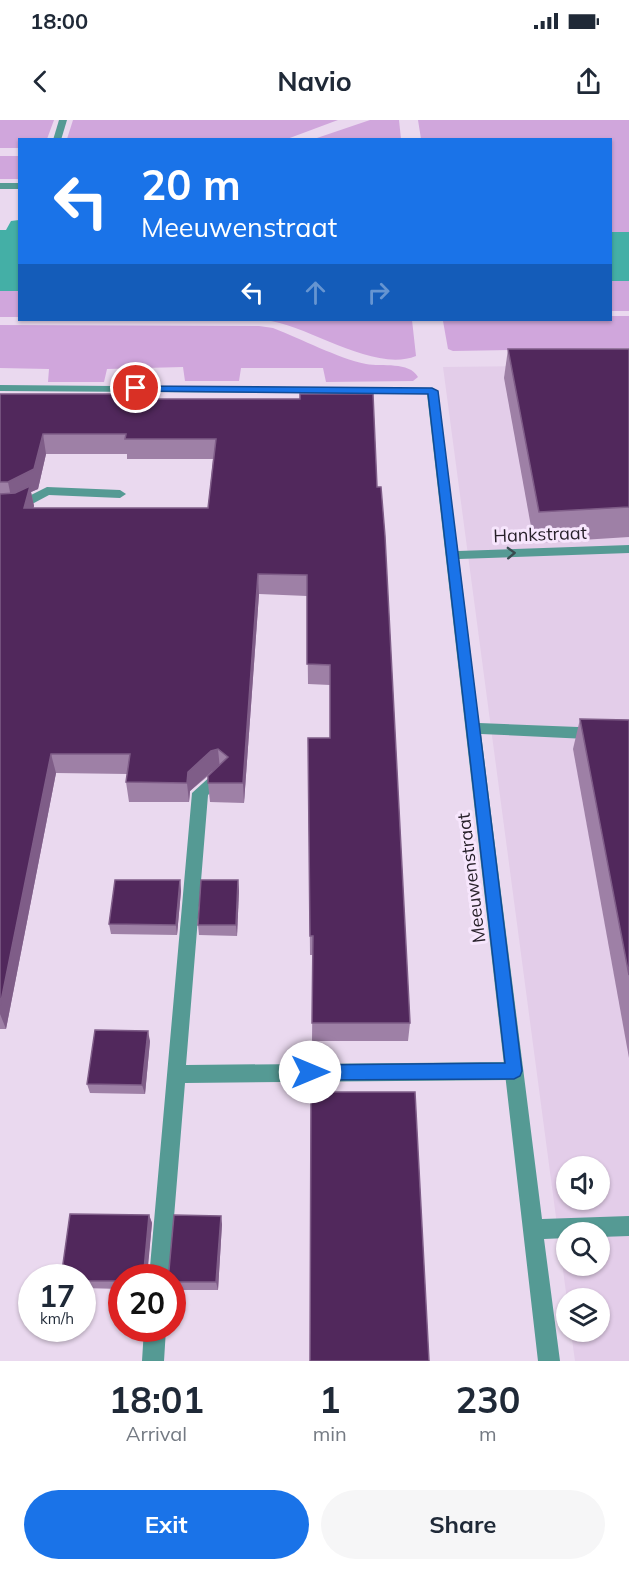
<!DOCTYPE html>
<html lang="en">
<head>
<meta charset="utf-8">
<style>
	:root { --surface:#fff; --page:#f6f6f7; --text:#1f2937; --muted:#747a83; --accent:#1a73e8 }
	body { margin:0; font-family:Mulish,sans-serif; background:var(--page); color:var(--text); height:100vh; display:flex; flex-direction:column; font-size:22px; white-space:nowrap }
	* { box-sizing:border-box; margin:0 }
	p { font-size:20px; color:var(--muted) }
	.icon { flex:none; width:33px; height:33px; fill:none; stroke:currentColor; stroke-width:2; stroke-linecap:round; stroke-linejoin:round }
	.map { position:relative; height:1241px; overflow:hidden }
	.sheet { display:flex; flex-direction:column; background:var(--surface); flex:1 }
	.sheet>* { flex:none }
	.top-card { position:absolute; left:18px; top:18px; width:594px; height:183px; border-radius:0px; box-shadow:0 2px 4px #0004; background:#1a73e8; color:#fff; overflow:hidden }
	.buttons { position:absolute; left:556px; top:1036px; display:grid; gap:12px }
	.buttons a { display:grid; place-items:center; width:54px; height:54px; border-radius:50%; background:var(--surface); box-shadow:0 2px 4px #0004; font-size:30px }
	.speed { position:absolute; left:18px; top:1144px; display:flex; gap:12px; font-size:30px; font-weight:700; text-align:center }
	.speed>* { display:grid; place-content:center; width:78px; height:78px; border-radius:50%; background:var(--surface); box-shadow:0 2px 4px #0004; line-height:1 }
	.speed small { font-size:15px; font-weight:400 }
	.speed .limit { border:9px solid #d22; background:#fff; color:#111 }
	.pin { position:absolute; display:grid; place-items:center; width:51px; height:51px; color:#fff; margin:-26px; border:3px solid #fff; border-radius:50%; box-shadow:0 2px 6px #0007 }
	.me { position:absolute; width:66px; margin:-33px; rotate:90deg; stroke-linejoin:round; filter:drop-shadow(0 0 4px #0008) }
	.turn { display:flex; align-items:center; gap:21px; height:126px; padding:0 24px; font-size:27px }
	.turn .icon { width:78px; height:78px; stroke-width:2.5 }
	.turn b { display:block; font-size:42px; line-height:51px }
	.lanes { display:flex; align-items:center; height:57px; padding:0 24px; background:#0003; justify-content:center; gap:30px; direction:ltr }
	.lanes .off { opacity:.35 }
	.eta { display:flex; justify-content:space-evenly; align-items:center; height:102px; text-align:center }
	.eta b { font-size:36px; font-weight:700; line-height:42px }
	.primary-button { display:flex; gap:12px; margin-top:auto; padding:12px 24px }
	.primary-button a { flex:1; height:69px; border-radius:36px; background:var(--accent); color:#fff; font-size:24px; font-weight:700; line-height:69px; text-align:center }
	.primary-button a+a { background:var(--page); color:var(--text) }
	.status { display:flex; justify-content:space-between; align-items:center; height:42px; padding:0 30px; background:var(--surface); direction:ltr }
	.status svg { height:16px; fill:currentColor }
	header { display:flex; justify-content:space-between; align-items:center; height:78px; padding:0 24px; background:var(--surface); font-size:27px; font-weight:700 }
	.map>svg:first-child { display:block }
</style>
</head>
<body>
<div class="status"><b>18:00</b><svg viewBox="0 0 49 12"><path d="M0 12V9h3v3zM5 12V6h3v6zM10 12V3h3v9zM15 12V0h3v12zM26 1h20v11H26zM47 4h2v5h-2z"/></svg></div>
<header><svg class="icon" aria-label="back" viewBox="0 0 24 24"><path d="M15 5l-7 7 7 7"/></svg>Navio<svg class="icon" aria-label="share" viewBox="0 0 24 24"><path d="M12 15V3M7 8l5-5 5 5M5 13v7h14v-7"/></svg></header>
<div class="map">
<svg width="629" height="1241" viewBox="0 0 629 1241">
	<rect width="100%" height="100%" fill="#ead9ef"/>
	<!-- built -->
	<path fill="#e3cde9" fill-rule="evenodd" d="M 629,245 L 629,1241 L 575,1241 L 571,1212 L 600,1212 L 600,1179 L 567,1180 L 443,247 ZM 567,1047 L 600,1047 L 600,1080 L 567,1080 ZM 567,1113 L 600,1113 L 600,1146 L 567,1146 Z"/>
	<!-- green -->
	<g fill="#d0a6dc">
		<polygon points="0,0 54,0 47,19 20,20 19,28 0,28"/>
		<polygon points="73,0 338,0 287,19 67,19"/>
		<polygon points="370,0 399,0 401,19 314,19"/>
		<polygon points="418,0 629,0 629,112 611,112 610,20 421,19"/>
		<rect x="0" y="36" width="19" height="23"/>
		<polygon points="610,161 629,161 629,191 611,191"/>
		<rect x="0" y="171" width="19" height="26"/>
		<polygon points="611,196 629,196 629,228 453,231 448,229 443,201 610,200"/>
		<path d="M 265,200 L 412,200 L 416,236 C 373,253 309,205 265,200 Z"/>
		<path d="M 0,205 L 259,206 L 273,208 C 302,219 337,238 366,244 C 382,247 409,241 418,257 L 413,261 L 326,262 L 323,248 L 241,248 L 239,261 L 185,261 L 183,247 L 107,249 L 104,262 L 48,262 L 49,249 L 0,248 Z"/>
	</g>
	<!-- water -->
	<g fill="#44afa6">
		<polygon points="19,100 19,171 0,171 0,110 6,110 11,101"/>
		<rect x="611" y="112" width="18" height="49"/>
	</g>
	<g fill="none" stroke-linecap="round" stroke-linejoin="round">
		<!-- lane -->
		<g fill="#559a94" fill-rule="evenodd">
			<polygon points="47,367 120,370 126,374 120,378 49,375 19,391 0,392 0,384 13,384"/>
			<polygon points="219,651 224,653 227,657 208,675 186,945 514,942 521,945 523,951 521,957 514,960 185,963 169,1158 149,1158 192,673 214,653"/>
			<polygon points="144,1209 166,1209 164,1241 142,1241"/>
		</g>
		<!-- street -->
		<g fill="#559a94" fill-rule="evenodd">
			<polygon points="59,0 67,0 61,20 53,20"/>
			<rect x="0" y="63" width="20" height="6"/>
			<polygon points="0,265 436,269 458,431 629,425 629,433 459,439 479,603 629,609 629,621 481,614 542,1099 629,1096 629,1116 600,1117 600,1113 567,1113 567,1118 544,1119 560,1241 538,1241 427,274 0,271"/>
		</g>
	</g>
	<!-- wall -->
	<g fill="#9e80a6" fill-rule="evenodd">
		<polygon points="508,229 629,229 629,417 534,423 504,258"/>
		<path d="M 0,274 L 121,279 L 377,367 L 410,903 L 408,921 L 312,921 L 313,835 L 310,835 L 308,618 L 330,618 L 330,565 L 308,564 L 307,476 L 259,474 L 244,683 L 210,682 L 208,663 L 214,651 L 190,671 L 189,682 L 129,682 L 126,662 L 127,654 L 56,653 L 6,909 L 0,909 ZM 46,334 L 127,334 L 127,339 L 213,339 L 208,388 L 33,388 L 34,386 L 31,372 L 38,369 Z"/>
		<polygon points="580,599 629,600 629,938 573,629"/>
		<polygon points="180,760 181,771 177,815 111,814 109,804"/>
		<polygon points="238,760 239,771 237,816 199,815 198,805"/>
		<polygon points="150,921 145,974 90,973 87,964"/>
		<polygon points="149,1095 152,1103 147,1152 169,1150 222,1104 218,1170 172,1170 172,1158 122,1158 122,1169 82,1168 82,1158"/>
	</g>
	<!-- shaded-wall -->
	<g fill="#7f5d88">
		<polygon points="43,314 46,334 38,369 31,372 34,386 28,408 24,388 12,382 8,362"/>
		<polygon points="258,454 259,474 244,683 243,663"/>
		<polygon points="218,629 220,649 212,651 190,671 189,682 187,663 188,652 211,631"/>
		<polygon points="51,634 56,653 6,909 0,894 0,886"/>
		<polygon points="180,760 181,771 177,815 176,805"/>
		<polygon points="238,760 239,771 237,816 236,805"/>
		<polygon points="148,911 150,921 145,974 142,965"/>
		<polygon points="149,1095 152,1103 147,1158 144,1150"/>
		<polygon points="221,1096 222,1104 218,1170 216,1162"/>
	</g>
	<!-- building -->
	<g fill="#51285c" stroke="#7f5d88" stroke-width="1.5">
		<polygon points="508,229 629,229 629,387 539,392"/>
		<polygon points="0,274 121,274 120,279 300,279 300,274 373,274 377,367 381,367 385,416 410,903 312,903 313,816 310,816 308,618 330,618 330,545 307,544 307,455 258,454 243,663 208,663 208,656 228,637 218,629 211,631 188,652 187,663 126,662 130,634 51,634 0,886 0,374 15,373 30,366 24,388 208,388 216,319 125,319 126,314 43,314 34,349 8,362 0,362"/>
		<polygon points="580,599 629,600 629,855"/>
		<polygon points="115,760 180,760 176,805 109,804"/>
		<polygon points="201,760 238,760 236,805 198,805"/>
		<polygon points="95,910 148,911 142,965 87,964"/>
		<polygon points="311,972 415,972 429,1241 310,1241"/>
		<polygon points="70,1094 149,1095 144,1150 147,1152 169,1150 174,1095 221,1096 216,1162 172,1162 172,1158 122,1158 122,1161 82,1161 82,1158 61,1158"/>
	</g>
	<!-- one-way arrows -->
	<defs><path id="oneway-chevron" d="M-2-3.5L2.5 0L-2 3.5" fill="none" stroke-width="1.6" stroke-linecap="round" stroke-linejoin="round" transform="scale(1.5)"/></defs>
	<use stroke="#384b4f" href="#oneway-chevron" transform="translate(511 433) rotate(-2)"/>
	<!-- route -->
	<polygon fill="#1a73e8" stroke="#114b97" stroke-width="1.5" points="133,266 432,268 438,271 522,951 520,956 514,959 310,960 305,958 302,952 305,947 310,945 505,943 428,274 136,271 131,268"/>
	<g text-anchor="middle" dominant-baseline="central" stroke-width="6" stroke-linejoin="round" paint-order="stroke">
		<!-- street labels -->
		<g font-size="18" fill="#28212a" stroke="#f7e6fd">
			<text transform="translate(540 414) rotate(-2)">Hankstraat</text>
			<text transform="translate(471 758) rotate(-97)">Meeuwenstraat</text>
		</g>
	</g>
</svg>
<div class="buttons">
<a><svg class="icon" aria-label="sound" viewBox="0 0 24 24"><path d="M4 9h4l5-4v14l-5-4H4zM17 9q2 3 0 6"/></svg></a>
<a><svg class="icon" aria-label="search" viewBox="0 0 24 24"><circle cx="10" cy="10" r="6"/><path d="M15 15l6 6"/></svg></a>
<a><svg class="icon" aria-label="layers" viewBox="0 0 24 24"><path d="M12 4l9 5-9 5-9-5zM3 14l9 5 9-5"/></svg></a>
</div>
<div class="speed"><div>17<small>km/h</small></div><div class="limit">20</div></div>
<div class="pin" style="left:136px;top:268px;background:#d93025"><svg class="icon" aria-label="arrive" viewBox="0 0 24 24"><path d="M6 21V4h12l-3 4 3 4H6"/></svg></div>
<svg class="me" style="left:310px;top:952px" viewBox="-20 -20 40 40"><circle r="19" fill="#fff"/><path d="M0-13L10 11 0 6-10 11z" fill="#1a73e8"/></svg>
<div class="top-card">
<div class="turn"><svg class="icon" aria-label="left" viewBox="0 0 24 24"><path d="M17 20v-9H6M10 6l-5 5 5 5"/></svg><div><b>20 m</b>Meeuwenstraat</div></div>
<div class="lanes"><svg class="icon" aria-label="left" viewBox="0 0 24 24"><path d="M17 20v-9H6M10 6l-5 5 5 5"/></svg><svg class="icon off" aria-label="ahead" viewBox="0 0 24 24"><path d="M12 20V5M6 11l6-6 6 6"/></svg><svg class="icon off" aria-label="right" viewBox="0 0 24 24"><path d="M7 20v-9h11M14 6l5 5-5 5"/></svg></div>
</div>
</div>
<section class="sheet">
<div class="eta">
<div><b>18:01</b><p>Arrival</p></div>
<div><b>1</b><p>min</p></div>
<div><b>230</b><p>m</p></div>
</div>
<div class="primary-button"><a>Exit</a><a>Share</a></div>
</section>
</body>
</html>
